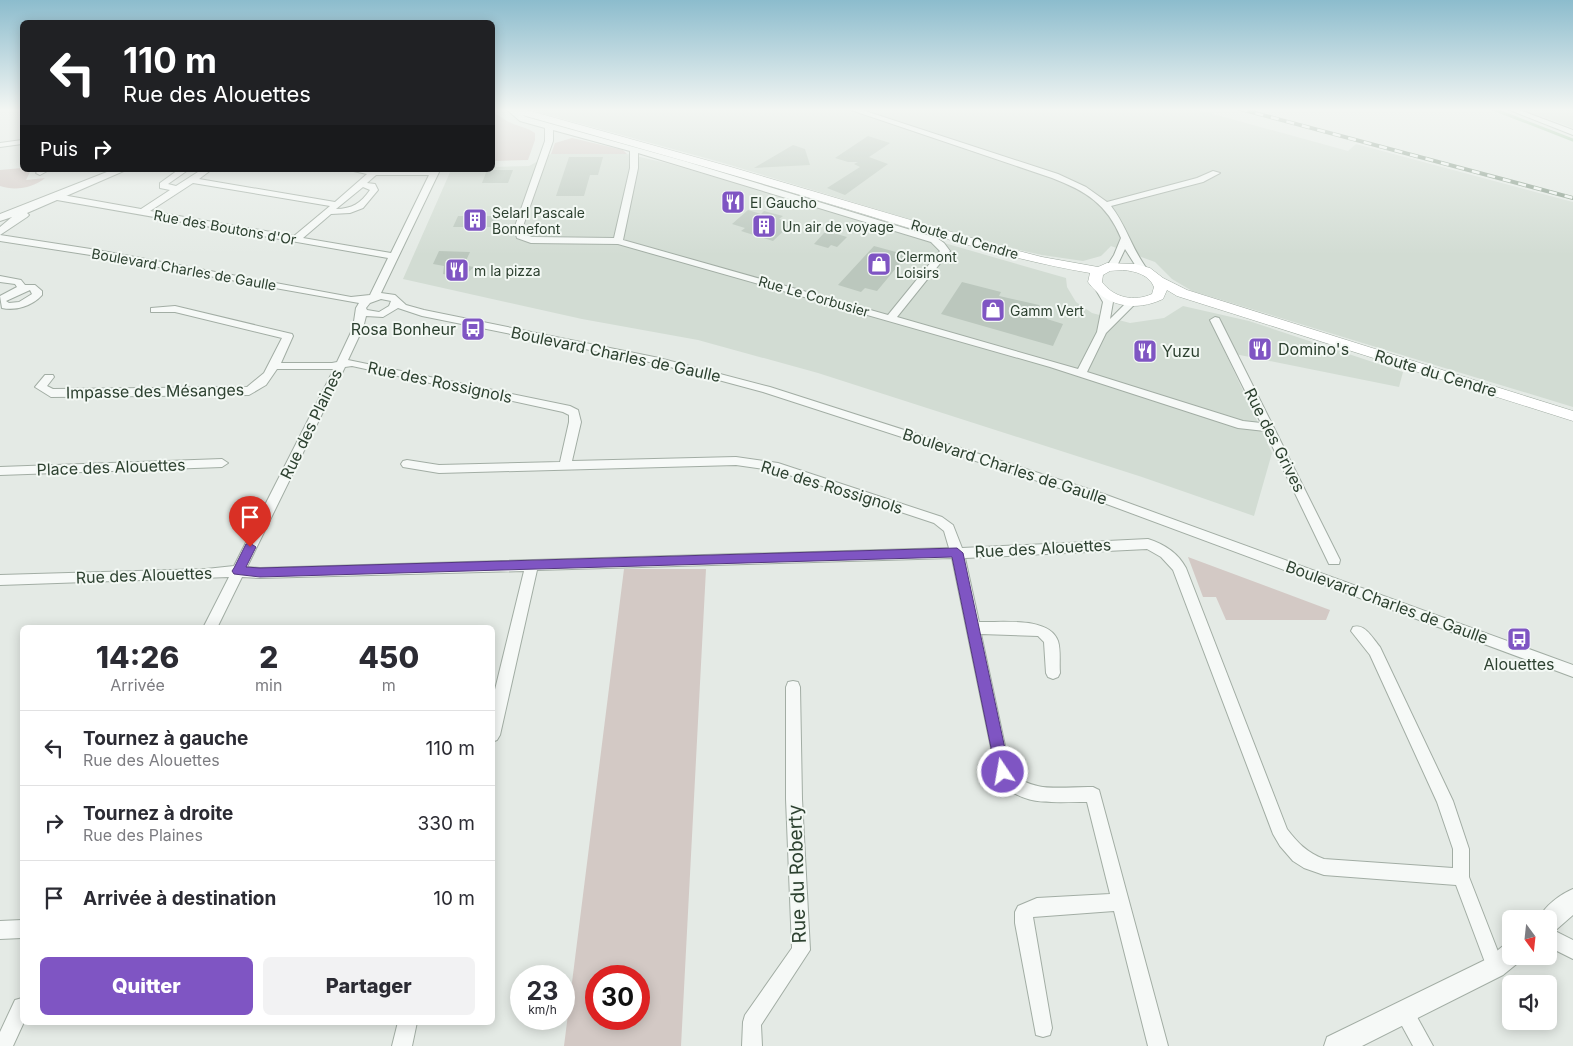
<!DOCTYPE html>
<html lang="fr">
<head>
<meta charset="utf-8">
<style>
	:root { --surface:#fff; --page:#f2f2f3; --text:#2b2b33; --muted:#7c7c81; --line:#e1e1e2; --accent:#7f55c3 }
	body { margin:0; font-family:Inter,sans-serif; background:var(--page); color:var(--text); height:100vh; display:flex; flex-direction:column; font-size:19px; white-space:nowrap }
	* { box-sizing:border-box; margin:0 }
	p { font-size:16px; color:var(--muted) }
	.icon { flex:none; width:28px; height:28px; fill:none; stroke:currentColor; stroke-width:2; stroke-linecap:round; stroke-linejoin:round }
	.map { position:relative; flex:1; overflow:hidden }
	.details { position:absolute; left:20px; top:625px; width:475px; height:400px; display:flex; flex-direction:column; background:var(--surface); border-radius:8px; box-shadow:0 2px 12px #0003 }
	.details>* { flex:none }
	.banner { position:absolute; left:20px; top:20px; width:475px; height:152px; border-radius:8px; box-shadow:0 2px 12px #0003; background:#202124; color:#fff; overflow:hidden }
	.needle { width:32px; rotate:165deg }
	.buttons { position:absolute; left:1502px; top:910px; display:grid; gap:10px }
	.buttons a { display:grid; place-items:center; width:55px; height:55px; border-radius:8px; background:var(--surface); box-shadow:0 2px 12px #0003; font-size:25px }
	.speed { position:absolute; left:510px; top:965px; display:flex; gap:10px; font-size:25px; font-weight:700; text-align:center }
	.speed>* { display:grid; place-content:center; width:65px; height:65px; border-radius:50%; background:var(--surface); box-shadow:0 2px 12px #0003; line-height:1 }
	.speed small { font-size:12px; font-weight:400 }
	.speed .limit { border:8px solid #d22; background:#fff; color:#111 }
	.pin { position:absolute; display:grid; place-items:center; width:42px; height:42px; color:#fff; margin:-51px -21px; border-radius:50% 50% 50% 0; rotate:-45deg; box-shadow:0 0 5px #0007 }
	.pin .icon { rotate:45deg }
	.me { position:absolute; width:55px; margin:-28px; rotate:348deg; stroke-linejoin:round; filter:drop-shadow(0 0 4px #0008) }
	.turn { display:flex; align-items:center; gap:18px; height:105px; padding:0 20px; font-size:22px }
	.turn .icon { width:65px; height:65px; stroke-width:2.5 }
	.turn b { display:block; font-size:35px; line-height:42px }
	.then { display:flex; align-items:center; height:48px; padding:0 20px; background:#0003; gap:10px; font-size:19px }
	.eta { display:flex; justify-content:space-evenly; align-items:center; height:85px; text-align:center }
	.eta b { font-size:30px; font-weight:800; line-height:35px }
	.cta { display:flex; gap:10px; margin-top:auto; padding:10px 20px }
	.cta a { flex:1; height:58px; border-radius:8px; background:var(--accent); color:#fff; font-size:20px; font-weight:800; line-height:58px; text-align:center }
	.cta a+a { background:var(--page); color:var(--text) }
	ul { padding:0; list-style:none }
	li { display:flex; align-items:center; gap:15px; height:75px; padding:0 20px; border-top:1px solid var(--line) }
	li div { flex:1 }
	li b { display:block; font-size:19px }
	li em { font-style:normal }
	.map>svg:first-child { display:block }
</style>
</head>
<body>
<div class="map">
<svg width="1573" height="1046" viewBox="0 0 1573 1046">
	<rect width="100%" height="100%" fill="#e4eae5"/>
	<!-- built -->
	<g fill="#d2dcd3">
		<polygon points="527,109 1195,109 1348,151 1356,144 1573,202 1573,407 1192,291 1172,279 1155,262 1111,246 1101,256 1083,261 1042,255 996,245 720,162"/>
		<polygon points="1519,109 1573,109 1573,128 1549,119"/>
		<polygon points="551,154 627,154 666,163 1066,278 1067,287 1076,302 1092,313 1130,323 1164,318 1183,306 1249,321 1403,372 1399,387 1225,352 1272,453 1254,516 1142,477 818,373 698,340 582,319 403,279 451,170 492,170 493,167 529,166"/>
	</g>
	<!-- green -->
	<g fill="#d3c9c5" fill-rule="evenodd">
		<path d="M 493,114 C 500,114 501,118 507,121 C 516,126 526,127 535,133 L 535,140 L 528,160 L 493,161 Z"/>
		<polygon points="572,138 623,150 627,154 551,154 555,143"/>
		<path d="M 22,168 L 22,170 L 31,170 L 26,180 L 45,178 C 33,188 15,191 0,186 L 0,170 Z"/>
		<polygon points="1188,557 1330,610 1326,620 1226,620 1216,597 1203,597"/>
		<path d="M 624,569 L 706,569 L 681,1046 L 564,1046 ZM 639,976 L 639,1019 L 596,1019 L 596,976 Z"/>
	</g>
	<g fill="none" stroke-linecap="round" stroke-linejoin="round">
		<!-- stream -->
		<polyline stroke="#a2c7a4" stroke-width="3" points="1493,109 1573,140"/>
	</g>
	<!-- building -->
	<g fill="#bbc7bd">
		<polygon points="868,136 890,143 869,157 888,164 845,195 827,188 860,167 854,164 858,162 848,162 835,158"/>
		<polygon points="793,145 805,149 810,165 754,168"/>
		<polygon points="569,157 603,157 598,175 590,175 584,196 556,196"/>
		<polygon points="487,170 513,170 508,183 482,183"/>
		<polygon points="748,210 761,214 764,211 783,216 779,219 792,223 773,241 741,231 745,228 732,224"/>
		<polygon points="458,216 495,216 491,227 453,227"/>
		<polygon points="830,232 847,237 837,247 831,245 828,248 814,244 824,233"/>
		<polygon points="874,246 907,255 877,291 865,288 861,292 838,285"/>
		<polygon points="439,251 470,252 464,265 474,267 462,278 443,274 444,266 433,264"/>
		<polygon points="962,282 1001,292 999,296 1039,305 1047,319 1063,324 1053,346 941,314"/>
	</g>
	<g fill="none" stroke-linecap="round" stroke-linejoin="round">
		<!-- minor casing -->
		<g stroke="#a2ada4" stroke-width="2">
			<g id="minor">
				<path d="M 506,109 L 514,109 L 526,117 L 684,161 L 937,238 L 944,243 L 950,251 L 897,317 L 1078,369 L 1097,332 L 1103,302 L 1096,290 L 1098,288 L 1104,288 L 1113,302 L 1110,319 L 1129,300 L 1135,300 L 1135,304 L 1106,333 L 1087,372 L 1243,421 L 1261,423 L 1210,320 L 1215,317 L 1219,318 L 1340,560 L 1339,564 L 1329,564 L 1265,431 L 1238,428 L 1050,367 L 618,244 L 531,243 L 517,238 L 514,229 L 545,141 L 545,128 L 520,121 ZM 553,130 L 630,151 L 630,168 L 614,238 L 532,237 L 524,234 L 522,229 L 553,141 ZM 638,153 L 931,242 L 940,251 L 888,315 L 623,240 L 638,168 Z"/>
				<path d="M 848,109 L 859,109 L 1058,174 L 1086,187 L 1107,202 L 1197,178 L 1213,171 L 1220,173 L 1203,182 L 1111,206 C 1126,225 1132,249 1147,269 L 1142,272 L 1139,271 L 1125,249 L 1117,266 L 1112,269 L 1107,266 L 1114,255 L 1121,238 C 1107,204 1086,191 1052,178 Z"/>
				<polygon points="1507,109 1517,109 1573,130 1573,135"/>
				<polygon points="22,140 22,144 0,147 0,143"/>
				<polygon points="39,170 49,170 40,175 36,173"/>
				<path d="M 178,170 L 188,170 L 168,184 L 176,186 L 201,170 L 211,170 L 199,179 L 335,202 L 367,174 L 349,170 L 440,170 L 381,293 L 395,295 L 406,305 L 424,310 L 659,358 L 770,387 L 1101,493 L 1573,665 L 1573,677 L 1093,499 L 763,392 L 659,364 L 422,316 L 398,308 L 383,317 L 366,316 L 363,328 L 348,360 L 570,406 L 578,410 L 581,422 L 572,461 L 736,457 L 778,463 L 942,517 L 953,525 L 962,548 L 1148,539 C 1164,544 1178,553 1186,568 L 1287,829 C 1297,842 1307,853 1324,859 L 1453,868 L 1453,849 L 1437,802 L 1370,655 L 1351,631 L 1353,627 C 1365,623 1373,639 1380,647 L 1453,801 L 1469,849 L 1469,877 L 1504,967 L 1501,973 L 1495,976 L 1489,973 L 1456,885 L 1324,875 L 1304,868 L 1293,861 L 1280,846 L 1273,834 L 1173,570 L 1161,557 L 1147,549 L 965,558 L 979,622 C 1001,623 1049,616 1058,641 C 1061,651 1059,663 1060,673 L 1058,677 L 1053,679 L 1048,677 L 1046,673 L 1044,642 L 1038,636 L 981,634 L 1010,769 C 1029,795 1065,786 1093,787 L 1099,790 L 1168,1046 L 1148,1046 L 1114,911 L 1033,917 L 1052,1028 L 1050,1035 L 1043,1037 L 1036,1035 L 1015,923 L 1015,912 L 1018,906 L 1037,898 L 1110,894 L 1087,802 C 1053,801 1020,809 997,777 L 952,558 L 537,570 L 500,735 L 497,740 L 492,742 L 492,702 L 524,571 L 260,578 L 242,577 L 217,628 L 203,628 L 229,577 L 0,585 L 0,575 L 206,569 L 234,566 L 334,369 L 277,369 L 266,385 L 249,395 L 51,397 L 35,387 L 45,375 L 53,375 L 54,377 L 47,386 L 53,389 L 247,387 L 264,373 L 282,338 L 175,312 L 151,312 L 151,308 L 175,306 L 292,334 L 293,336 L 281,363 L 332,363 L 337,362 L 353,328 L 356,308 L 359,303 L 97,256 L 0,241 L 0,235 L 97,250 L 351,297 L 370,295 L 388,258 L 57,200 L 53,197 L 57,194 L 141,209 L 170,190 L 160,188 L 160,183 ZM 376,175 L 429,175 L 391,253 L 303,238 L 331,214 L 350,213 L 363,208 L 378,190 L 375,184 L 367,183 ZM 193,183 L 330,206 L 294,236 L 150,211 ZM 363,187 L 370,190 C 361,203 352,209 336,209 ZM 381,299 L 391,301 L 389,306 L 379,312 L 367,310 L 366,308 L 370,303 ZM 352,366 L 563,412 L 569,415 L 569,422 L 560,462 L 439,465 L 407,460 L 403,461 L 401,464 L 403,467 L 439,473 L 736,465 L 777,471 L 934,523 L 944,531 L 949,548 L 260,568 L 247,567 L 345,367 Z"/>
				<path d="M 0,276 L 21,280 L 25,285 L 35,285 L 42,291 L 42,295 C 32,306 16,311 2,308 L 0,296 L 17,287 L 15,284 L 0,282 ZM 30,290 L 32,294 L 19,302 L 9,303 L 6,301 Z"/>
				<polygon points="222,459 228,463 222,467 0,475 0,467"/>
				<polygon points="793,681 798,682 800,687 802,799 810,950 761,1025 762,1046 742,1046 743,1022 745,1015 792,948 786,799 786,687 788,682"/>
				<polygon points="22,920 22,938 0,939 0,921"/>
				<polygon points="1549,928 1573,940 1573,959 1549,947"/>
				<polygon points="22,998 22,1022 24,1022 13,1046 0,1046 0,1032 15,1000"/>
				<polygon points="1404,1004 1411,1006 1433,1046 1413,1046 1395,1013 1397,1006"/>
				<polygon points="398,1022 417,1022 412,1046 392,1046"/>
			</g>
		</g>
		<!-- tertiary casing -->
		<g stroke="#a2ada4" stroke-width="2">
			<g id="tertiary">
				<polygon points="112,170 126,170 27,213 29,215 27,217 0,235 0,227 12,217 0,221 0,214"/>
				<path d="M 1573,889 L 1573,915 L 1557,929 L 1549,932 L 1549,919 L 1539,919 C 1544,906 1561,894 1573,889 Z"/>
				<polygon points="1511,942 1511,956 1522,956 1519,962 1503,975 1362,1046 1324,1046 1327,1037 1487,959 1503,946"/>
			</g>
		</g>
		<!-- secondary casing -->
		<g stroke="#a2ada4" stroke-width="1">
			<path id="secondary" d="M 507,109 L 523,109 L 731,167 L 999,246 L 1042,257 L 1098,267 L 1107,263 L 1135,264 L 1150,268 L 1163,278 L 1187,290 L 1573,411 L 1573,421 L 1177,296 L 1167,290 L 1163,299 C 1136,312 1106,307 1088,282 L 1090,273 C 997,257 908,227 817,200 C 715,169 611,140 508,111 ZM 1123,270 C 1136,271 1149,275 1154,287 L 1152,294 C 1134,302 1114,298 1102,282 L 1103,275 L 1110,271 Z"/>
		</g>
		<!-- minor -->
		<use href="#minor" fill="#f6f9f7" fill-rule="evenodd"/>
		<!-- tertiary -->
		<use href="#tertiary" fill="#f6f9f7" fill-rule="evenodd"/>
		<!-- secondary -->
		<use href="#secondary" fill="#fff" fill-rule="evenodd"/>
		<!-- rail casing -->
		<g stroke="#7e9381" stroke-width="4">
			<polyline id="rail" points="1240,109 1573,198"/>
		</g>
		<!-- rail -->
		<use href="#rail" stroke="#f3f8f4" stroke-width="2.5" stroke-dasharray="8" stroke-linecap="butt"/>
	</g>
	<!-- sky -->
	<linearGradient id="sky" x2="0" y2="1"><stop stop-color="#8cbccd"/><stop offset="0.43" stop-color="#f3f6f3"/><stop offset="1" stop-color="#f3f6f3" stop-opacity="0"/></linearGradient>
	<rect width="1573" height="255" fill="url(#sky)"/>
	<!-- route -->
	<polygon fill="#7f55c3" stroke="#53377f" points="250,543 256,547 246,567 260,568 957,548 963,553 1010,772 1008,777 1003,779 998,777 996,772 952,557 260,577 234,574 232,571 234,568 246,544"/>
	<!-- icons -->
	<defs>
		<g id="restaurant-square" transform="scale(1.25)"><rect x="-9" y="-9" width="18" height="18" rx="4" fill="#7f55c3" stroke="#f3f8f4"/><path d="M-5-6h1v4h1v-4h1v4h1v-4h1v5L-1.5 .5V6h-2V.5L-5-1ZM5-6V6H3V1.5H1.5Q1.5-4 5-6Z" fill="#fff"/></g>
		<g id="building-square" transform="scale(1.25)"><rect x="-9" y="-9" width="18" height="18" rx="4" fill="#7f55c3" stroke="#f3f8f4"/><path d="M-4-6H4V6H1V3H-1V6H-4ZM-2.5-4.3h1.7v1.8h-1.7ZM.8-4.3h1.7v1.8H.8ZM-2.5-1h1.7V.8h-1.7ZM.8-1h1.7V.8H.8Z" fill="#fff"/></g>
		<g id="shop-square" transform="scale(1.25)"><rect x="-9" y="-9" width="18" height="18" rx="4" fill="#7f55c3" stroke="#f3f8f4"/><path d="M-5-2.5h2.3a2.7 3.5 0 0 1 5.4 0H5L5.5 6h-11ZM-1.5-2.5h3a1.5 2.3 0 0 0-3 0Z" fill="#fff"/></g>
		<g id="bus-square" transform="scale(1.25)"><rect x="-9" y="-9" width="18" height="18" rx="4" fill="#7f55c3" stroke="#f3f8f4"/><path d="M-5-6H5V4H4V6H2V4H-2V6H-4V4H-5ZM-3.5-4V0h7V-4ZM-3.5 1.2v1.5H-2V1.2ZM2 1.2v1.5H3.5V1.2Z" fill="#fff"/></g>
	</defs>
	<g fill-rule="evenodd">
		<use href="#restaurant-square" x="733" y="202"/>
		<use href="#building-square" x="475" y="220"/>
		<use href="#building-square" x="764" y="226"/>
		<use href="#shop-square" x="879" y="264"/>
		<use href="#restaurant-square" x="457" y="270"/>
		<use href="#shop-square" x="993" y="310"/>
		<use href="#bus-square" x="473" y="329"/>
		<use href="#restaurant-square" x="1260" y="349"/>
		<use href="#restaurant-square" x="1145" y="351"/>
		<use href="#bus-square" x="1519" y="639"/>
	</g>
	<g text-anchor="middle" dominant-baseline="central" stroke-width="4" stroke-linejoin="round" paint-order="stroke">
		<!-- far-poi labels -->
		<g font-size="14" fill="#2d4130" stroke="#f3f8f4" text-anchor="start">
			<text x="750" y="202">El Gaucho</text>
			<text x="492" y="212">Selarl Pascale<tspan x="492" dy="16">Bonnefont</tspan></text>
			<text x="782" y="226">Un air de voyage</text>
			<text x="896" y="256">Clermont<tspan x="896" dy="16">Loisirs</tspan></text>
			<text x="474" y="270">m la pizza</text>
			<text x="1010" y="310">Gamm Vert</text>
		</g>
		<!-- far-street labels -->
		<g font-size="14" fill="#2d4130" stroke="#f3f8f4">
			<text transform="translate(225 227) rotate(10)">Rue des Boutons d'Or</text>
			<text transform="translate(965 239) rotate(16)">Route du Cendre</text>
			<text transform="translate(184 269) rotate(10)">Boulevard Charles de Gaulle</text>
			<text transform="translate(814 296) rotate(16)">Rue Le Corbusier</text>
		</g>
		<!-- poi labels -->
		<g font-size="16" fill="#2d4130" stroke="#f3f8f4" text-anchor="start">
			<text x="456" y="329" text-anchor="end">Rosa Bonheur</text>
			<text x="1278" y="349">Domino's</text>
			<text x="1162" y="351">Yuzu</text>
			<text x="1519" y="664" text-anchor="middle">Alouettes</text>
		</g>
		<!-- street labels -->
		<g font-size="16" fill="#2d4130" stroke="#f3f8f4">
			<text transform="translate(616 354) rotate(12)">Boulevard Charles de Gaulle</text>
			<text transform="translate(1436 373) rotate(17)">Route du Cendre</text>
			<text transform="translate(440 382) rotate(12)">Rue des Rossignols</text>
			<text transform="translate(155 391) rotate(-1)">Impasse des Mésanges</text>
			<text transform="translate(311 424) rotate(-64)">Rue des Plaines</text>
			<text transform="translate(1275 440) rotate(63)">Rue des Grives</text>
			<text transform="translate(1005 466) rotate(18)">Boulevard Charles de Gaulle</text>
			<text transform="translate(111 467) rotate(-2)">Place des Alouettes</text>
			<text transform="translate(832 487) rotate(17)">Rue des Rossignols</text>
			<text transform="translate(1043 548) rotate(-3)">Rue des Alouettes</text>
			<text transform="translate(144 575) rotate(-2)">Rue des Alouettes</text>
			<text transform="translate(1387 602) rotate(20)">Boulevard Charles de Gaulle</text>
		</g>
		<!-- near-street labels -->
		<g font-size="19" fill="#2d4130" stroke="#f3f8f4">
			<text transform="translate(797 874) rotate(-92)">Rue du Roberty</text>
		</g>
	</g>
</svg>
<div class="buttons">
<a><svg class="needle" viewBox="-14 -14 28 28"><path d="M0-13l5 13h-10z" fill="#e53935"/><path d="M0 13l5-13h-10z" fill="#7c7c81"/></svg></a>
<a><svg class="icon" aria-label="sound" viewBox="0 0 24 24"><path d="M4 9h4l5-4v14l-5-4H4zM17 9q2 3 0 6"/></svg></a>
</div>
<div class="speed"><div>23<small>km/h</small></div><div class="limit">30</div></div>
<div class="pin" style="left:250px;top:547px;background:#d93025"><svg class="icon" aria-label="arrive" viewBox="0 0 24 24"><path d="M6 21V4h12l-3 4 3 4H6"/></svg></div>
<svg class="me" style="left:1003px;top:772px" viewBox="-20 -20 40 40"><circle r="17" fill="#7f55c3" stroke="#fff" stroke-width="3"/><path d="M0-11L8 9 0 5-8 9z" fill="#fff"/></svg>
<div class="banner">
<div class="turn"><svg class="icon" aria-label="left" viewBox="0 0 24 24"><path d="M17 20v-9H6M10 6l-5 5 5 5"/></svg><div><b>110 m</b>Rue des Alouettes</div></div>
<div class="then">Puis<svg class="icon" aria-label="right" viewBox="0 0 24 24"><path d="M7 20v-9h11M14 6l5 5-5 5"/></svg></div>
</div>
<section class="details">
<div class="eta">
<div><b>14:26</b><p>Arrivée</p></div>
<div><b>2</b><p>min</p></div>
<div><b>450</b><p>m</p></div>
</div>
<ul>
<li><svg class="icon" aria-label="left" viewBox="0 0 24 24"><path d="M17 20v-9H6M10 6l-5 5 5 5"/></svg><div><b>Tournez à gauche</b><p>Rue des Alouettes</p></div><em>110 m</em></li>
<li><svg class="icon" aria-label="right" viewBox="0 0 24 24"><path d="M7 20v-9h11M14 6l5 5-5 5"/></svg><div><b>Tournez à droite</b><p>Rue des Plaines</p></div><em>330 m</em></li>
<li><svg class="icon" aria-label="arrive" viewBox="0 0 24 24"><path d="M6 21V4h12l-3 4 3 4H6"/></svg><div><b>Arrivée à destination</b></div><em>10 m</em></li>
</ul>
<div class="cta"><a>Quitter</a><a>Partager</a></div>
</section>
</div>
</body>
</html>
